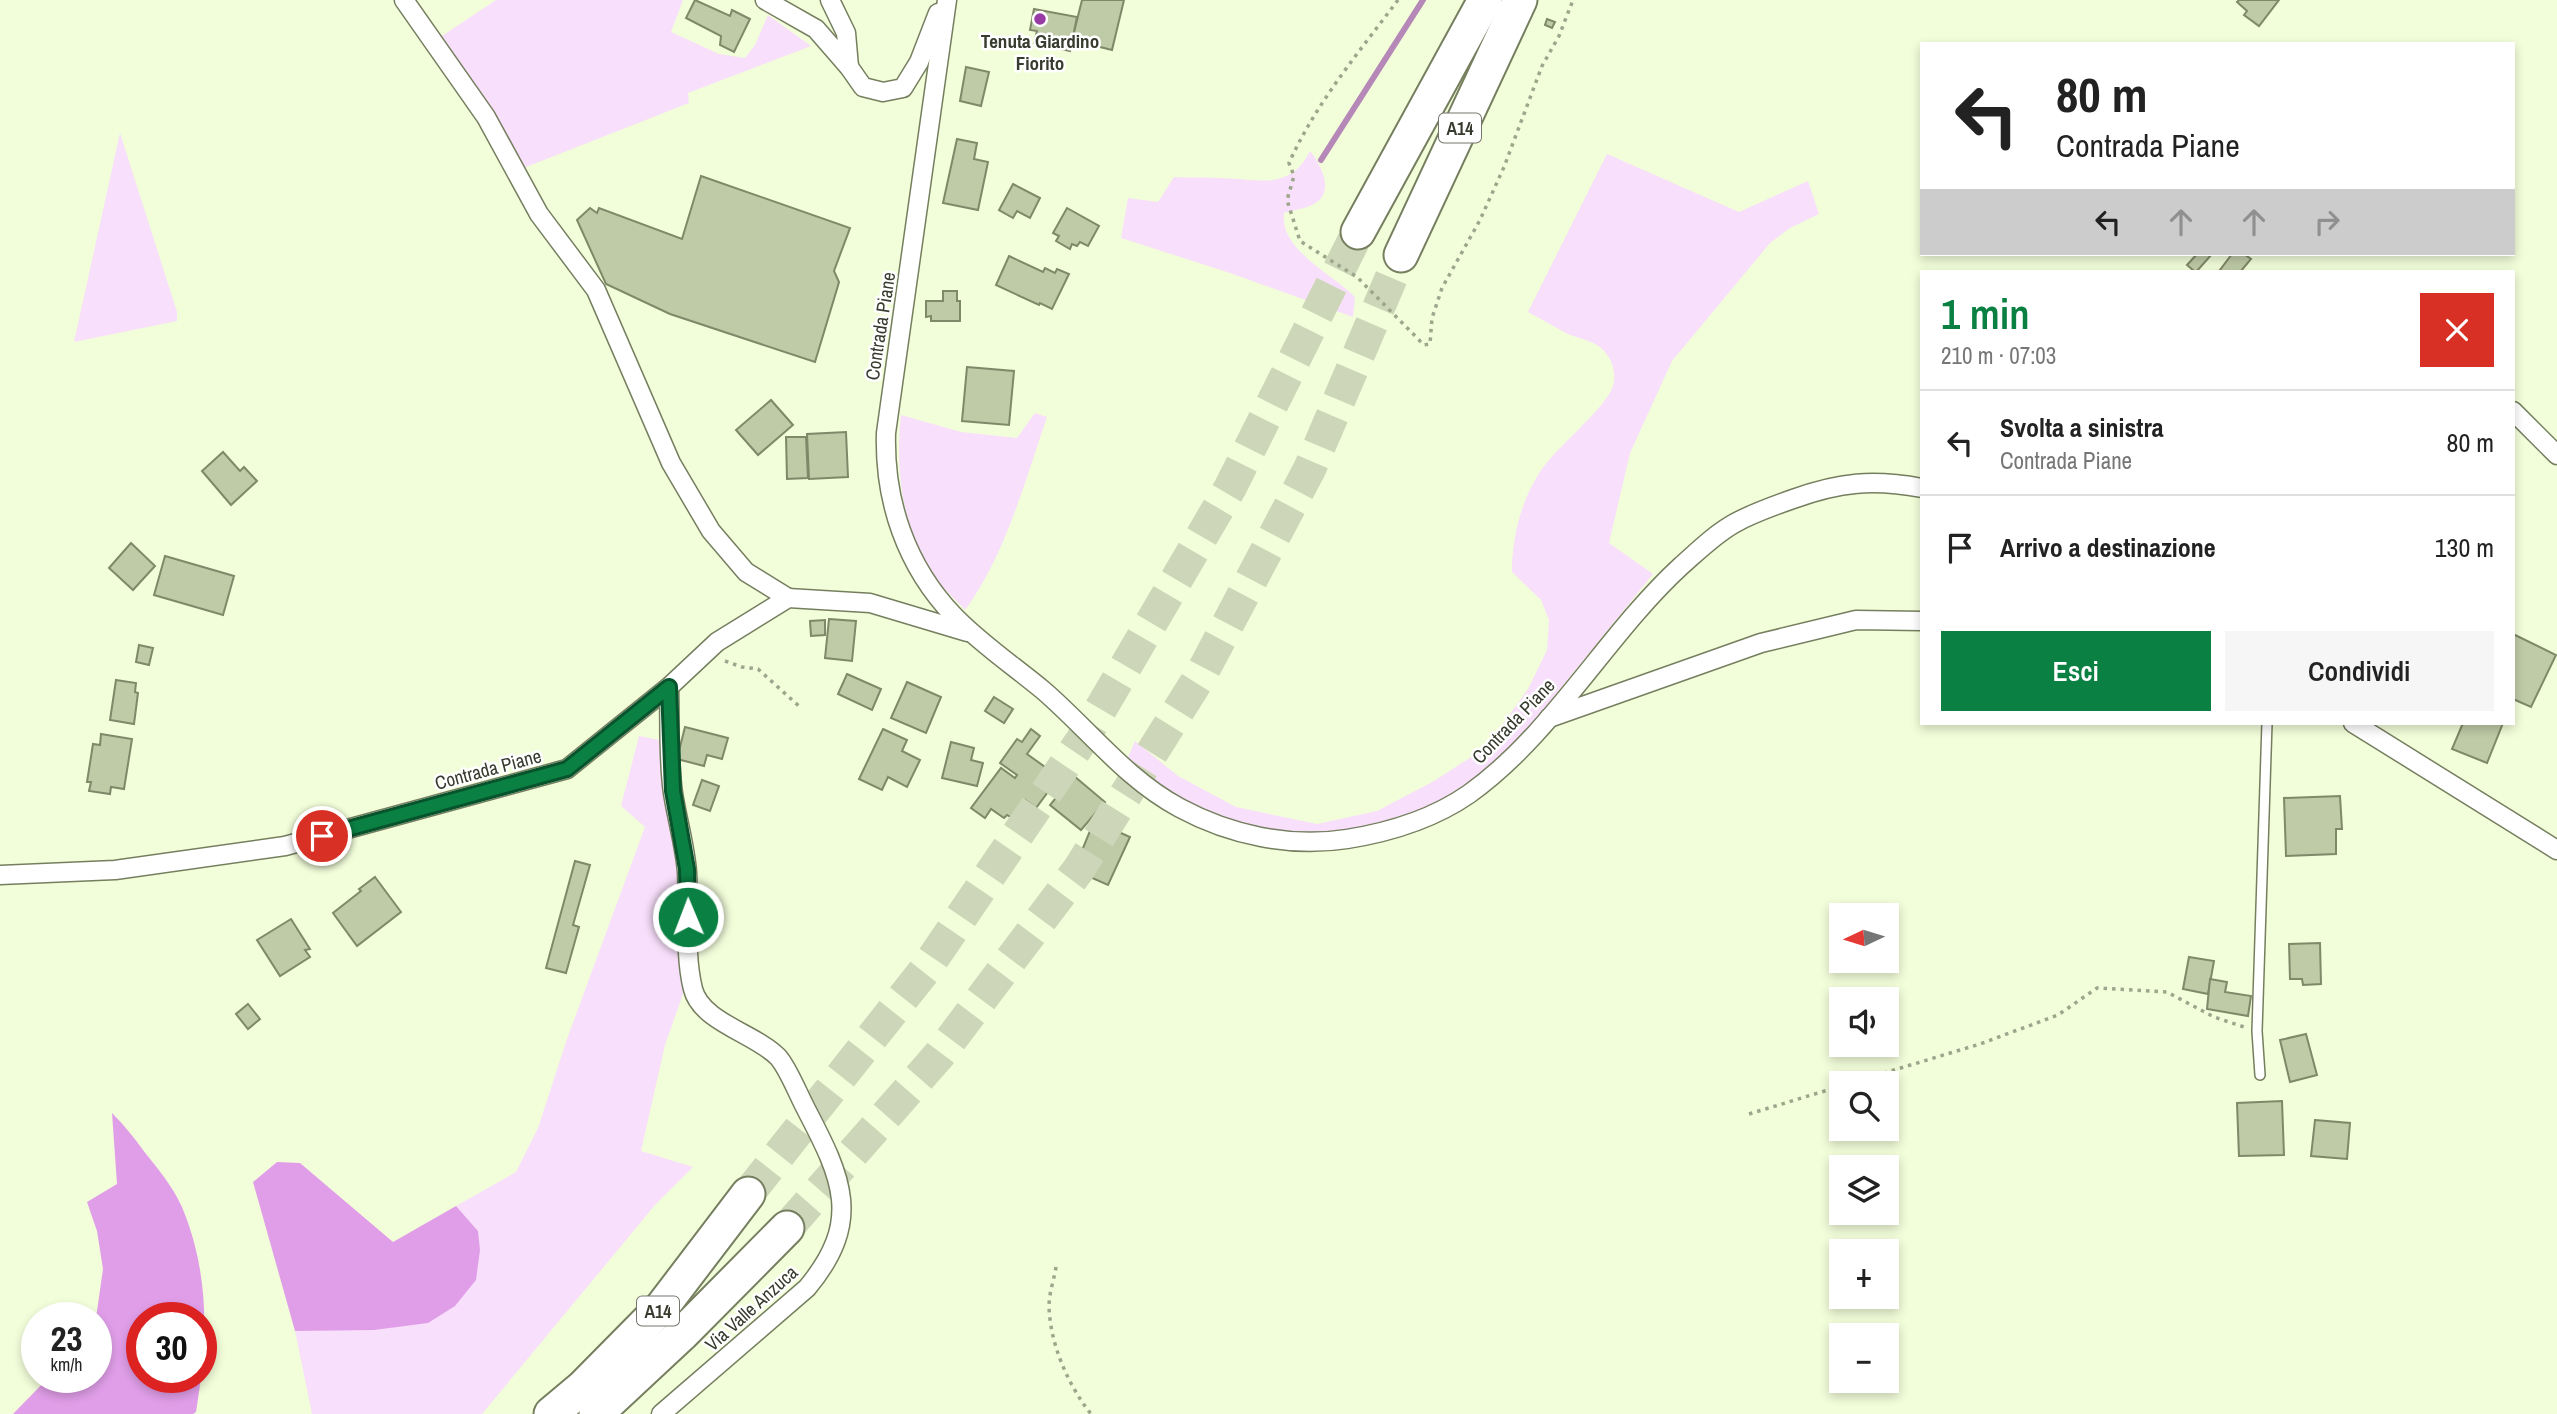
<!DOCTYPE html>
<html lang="it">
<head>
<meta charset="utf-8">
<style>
	:root { --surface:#fff; --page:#f6f6f6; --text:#222; --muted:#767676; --line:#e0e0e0; --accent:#0b8043 }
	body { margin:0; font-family:"Archivo Narrow",sans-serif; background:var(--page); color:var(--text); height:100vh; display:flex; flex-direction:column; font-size:26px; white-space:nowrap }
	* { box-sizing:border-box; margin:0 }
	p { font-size:23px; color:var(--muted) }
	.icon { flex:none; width:38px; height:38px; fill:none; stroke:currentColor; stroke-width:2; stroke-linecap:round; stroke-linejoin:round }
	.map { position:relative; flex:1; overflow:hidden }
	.side { position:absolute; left:1920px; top:270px; width:595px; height:455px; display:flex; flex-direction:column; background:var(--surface); border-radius:0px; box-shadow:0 4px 10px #0003 }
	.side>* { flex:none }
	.hud { position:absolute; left:1920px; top:42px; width:595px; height:214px; border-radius:0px; box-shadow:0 4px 10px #0003; background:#fff; color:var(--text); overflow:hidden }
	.needle { width:46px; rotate:266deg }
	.controls { position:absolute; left:1829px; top:903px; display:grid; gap:14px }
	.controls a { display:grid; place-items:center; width:70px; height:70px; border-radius:0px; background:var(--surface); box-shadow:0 4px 10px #0003; font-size:35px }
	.speed { position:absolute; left:21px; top:1302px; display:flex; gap:14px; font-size:35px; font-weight:700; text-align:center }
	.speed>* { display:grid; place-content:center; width:91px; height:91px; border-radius:50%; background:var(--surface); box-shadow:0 4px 10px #0003; line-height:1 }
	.speed small { font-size:18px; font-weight:400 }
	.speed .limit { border:10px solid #d22; background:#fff; color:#111 }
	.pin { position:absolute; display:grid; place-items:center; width:60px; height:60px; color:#fff; margin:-30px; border:4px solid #fff; border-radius:50%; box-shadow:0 2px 7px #0007 }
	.me { position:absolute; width:77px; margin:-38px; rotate:359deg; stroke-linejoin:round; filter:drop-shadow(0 0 5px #0008) }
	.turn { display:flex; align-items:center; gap:24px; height:147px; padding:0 21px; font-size:32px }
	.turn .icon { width:91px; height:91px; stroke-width:2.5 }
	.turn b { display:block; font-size:49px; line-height:60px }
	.lanes { display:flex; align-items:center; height:66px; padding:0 21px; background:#0003; justify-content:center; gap:35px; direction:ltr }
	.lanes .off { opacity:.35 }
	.round { display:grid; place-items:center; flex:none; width:74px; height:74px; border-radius:0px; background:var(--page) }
	.headline { display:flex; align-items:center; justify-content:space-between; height:119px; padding:0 21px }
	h1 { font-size:42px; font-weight:600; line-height:52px; color:var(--accent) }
	.action { display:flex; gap:14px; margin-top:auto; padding:14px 21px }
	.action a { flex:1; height:80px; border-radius:0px; background:var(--accent); color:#fff; font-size:28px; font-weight:600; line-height:80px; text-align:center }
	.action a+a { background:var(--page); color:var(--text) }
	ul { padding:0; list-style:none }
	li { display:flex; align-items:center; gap:21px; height:105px; padding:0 21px; border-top:2px solid var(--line) }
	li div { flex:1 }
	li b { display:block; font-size:26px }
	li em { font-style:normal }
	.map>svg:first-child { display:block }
</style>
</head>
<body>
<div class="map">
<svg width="2557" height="1414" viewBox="0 0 2557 1414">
	<rect width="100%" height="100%" fill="#f2fdda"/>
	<!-- green -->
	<g fill="#f8dffb">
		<polygon points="496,0 683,0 671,32 719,54 745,58 755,45 768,15 811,46 688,93 689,103 521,169 436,40"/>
		<polygon points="120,133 177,312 177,321 74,342"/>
		<path d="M 1310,151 C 1322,166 1336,194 1312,205 C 1304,209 1293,210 1284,213 C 1279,249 1332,274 1355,297 L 1353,317 L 1227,272 L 1121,238 L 1128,198 L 1158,202 L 1174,177 C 1189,178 1203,177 1218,178 C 1256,178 1289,193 1310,151 Z"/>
		<path d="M 1607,154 L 1739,212 L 1808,181 L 1819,214 L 1790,228 L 1770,243 L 1672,361 L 1630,453 L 1609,543 L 1653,574 L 1531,725 L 1469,788 L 1402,823 L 1303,836 L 1242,830 L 1190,811 L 1126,762 L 1135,741 L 1178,776 L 1236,807 L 1317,824 L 1377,811 L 1434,781 L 1476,754 L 1503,724 L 1528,689 L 1547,650 L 1549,620 L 1541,600 L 1512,572 C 1512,539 1520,504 1538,475 C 1553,449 1606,409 1613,386 C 1616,376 1613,362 1607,355 C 1598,340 1580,340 1566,333 C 1553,326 1541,319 1528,312 Z"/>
		<path d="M 1035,413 L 1047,417 C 1025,481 1005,556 965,610 C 955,599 941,587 932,574 C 902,525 895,472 901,415 L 961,432 L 1017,438 Z"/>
		<polygon points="639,736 665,741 679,847 683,994 665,1045 641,1151 693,1167 655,1205 482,1414 312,1414 295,1331 321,1330 478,1231 456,1206 516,1172 538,1128 567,1039 645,827 621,806"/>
	</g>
	<!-- forest -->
	<g fill="#e09ee8" fill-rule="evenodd">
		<path d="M 112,1113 C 125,1126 135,1139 146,1154 C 159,1170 173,1187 182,1207 C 210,1275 208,1340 196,1412 L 193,1414 L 13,1414 L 49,1377 L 96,1377 L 96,1318 L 103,1269 L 97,1231 L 87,1202 L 117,1184 ZM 142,1318 L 201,1318 L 201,1377 L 142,1377 Z"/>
		<polygon points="277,1162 300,1163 393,1242 456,1206 478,1231 480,1250 476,1280 455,1306 428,1323 374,1330 295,1331 253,1182"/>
	</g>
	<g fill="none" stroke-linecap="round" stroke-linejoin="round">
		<!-- stream -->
		<polyline stroke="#b588b7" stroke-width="6" points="1321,160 1423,0"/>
	</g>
	<!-- building -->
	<g fill="#bfcaa7" stroke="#7f8868" stroke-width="2">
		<polygon points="695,0 730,16 732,10 750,19 734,52 720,45 721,36 686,18"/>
		<polygon points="1082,0 1124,0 1112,50 1072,40"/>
		<polygon points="2239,0 2279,0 2259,26 2244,15 2247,11 2237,2"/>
		<polygon points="1034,9 1077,17 1070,51 1034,43 1037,31 1030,30"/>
		<polygon points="1547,19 1555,22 1552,28 1545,25"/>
		<polygon points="966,67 989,72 981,106 960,101"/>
		<polygon points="957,139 977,143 974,159 988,162 978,210 943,203"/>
		<polygon points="701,176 850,228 834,271 839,282 837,289 815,362 670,314 606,284 577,220 590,208 597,213 599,208 682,239"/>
		<polygon points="1013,184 1040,198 1030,218 1017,211 1013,218 999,210"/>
		<polygon points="1067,208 1099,226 1088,246 1080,242 1077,246 1072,244 1070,249 1056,241 1059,236 1053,233"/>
		<polygon points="2197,254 2212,254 2197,271 2194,271 2187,265"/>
		<polygon points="2232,254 2244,254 2251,259 2241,271 2221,271 2220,270"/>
		<polygon points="1009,256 1043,272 1045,268 1055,273 1057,269 1069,274 1052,309 1040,303 1039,305 996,285"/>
		<polygon points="943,291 957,291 957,301 960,301 960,321 931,321 931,316 926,317 926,301 943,301"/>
		<polygon points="967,367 1014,371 1009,425 962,421"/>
		<polygon points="771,400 793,425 758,455 736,430"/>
		<polygon points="846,432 848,477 809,479 807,434"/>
		<polygon points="786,437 806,437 808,478 787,479"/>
		<polygon points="223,452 240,471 244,467 257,481 231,505 202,471"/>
		<polygon points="131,543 155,566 133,590 109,568"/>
		<polygon points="165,556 234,576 223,615 154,595"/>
		<polygon points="829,619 856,621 852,661 825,658"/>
		<polygon points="825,620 825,635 811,636 810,621"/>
		<polygon points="2513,634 2556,655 2531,707 2513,699"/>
		<polygon points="139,645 153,648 149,665 136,662"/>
		<polygon points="847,674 881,689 872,710 838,694"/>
		<polygon points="116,680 136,683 135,692 138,693 134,724 110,720"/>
		<polygon points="907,682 941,697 926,733 891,718"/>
		<polygon points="994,697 1013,709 1004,723 985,711"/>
		<polygon points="2463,723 2503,723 2487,763 2452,749"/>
		<polygon points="685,727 728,738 722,759 707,755 704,766 677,759"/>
		<polygon points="883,729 907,740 902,751 920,760 907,787 888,777 882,790 859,779"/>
		<polygon points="1031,729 1040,736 1027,754 1059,777 1036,808 1025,800 1012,818 1007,815 1004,818 991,809 985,818 971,808 1001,768 1015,778 1017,775 1000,763 1017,739 1022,742"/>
		<polygon points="101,734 132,739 124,789 111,787 110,794 89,791 91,782 87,782 93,744 100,745"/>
		<polygon points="951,742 974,748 971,760 983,763 977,786 942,778"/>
		<polygon points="1074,776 1105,802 1081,830 1050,805"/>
		<polygon points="702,780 719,786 710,811 693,805"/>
		<polygon points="2340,796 2342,829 2336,829 2336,854 2286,856 2284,798"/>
		<polygon points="1094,821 1130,837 1108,885 1074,870"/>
		<polygon points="575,861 590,865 573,925 579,927 566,973 546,968"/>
		<polygon points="375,877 401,912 357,946 333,913 361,891 359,889"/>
		<polygon points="291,919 310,949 305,950 310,957 280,976 257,940"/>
		<polygon points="2320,943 2321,984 2303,985 2302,979 2290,979 2289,944"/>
		<polygon points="2189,957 2214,961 2208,994 2183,989"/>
		<polygon points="2210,979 2227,982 2225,992 2251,996 2248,1016 2207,1009"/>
		<polygon points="248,1004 260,1019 248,1029 236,1014"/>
		<polygon points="2306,1034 2317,1075 2290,1082 2280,1040"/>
		<polygon points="2282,1101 2284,1155 2239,1156 2237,1103"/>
		<polygon points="2315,1120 2350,1123 2347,1159 2311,1156"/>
	</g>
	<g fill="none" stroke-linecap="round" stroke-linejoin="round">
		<!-- motorway-tunnel -->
		<g stroke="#cdd6b8" stroke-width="33" stroke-dasharray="33 17" stroke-linecap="butt">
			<polyline points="748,1194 925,970 1086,734 1230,488 1358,232"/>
			<polyline points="787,1228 940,1054 1079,869 1202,673 1310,468 1401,255"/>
		</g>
		<!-- service casing -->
		<g stroke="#757f5f" stroke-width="12">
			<polyline id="service" points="2260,1075 2257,1031 2267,723"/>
		</g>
		<!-- minor casing -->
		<g stroke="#757f5f" stroke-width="21">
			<g id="minor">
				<polyline points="404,0 486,117 539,214 596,290 671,463 711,531 746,572 788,598"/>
				<polyline points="765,0 816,29 849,67 863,87 883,92 903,88 919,62 938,13"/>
				<polyline points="830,0 846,33 849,67"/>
				<path d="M 947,0 L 886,433 C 884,501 906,566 954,616 C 981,644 1014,666 1044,691 C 1089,730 1127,780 1180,808 C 1230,835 1290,848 1347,839 C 1391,832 1433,819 1469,794 C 1553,734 1606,635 1681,566 C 1698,551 1715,534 1735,523 C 1753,513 1773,506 1793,499 C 1840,482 1873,479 1922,488"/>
				<polyline points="2513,411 2557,455"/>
				<polyline points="1549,718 1761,643 1856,620 1922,621"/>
				<polyline points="2353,723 2557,850"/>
				<polyline points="0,875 115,870 285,846 567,769 669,687 717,642 788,598 870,603 967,632"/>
				<path d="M 661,1414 L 807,1288 C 863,1221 842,1178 806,1109 C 798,1094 788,1068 778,1057 C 756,1034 701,1022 693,989 C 684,954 689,908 687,872 C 685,846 677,819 673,793 C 668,759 670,722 669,687"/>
			</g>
		</g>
		<!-- motorway casing -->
		<g stroke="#757f5f" stroke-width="37">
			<g id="motorway">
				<polyline points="1358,232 1485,0"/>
				<polyline points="1401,255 1520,0"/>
				<polyline points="551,1414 582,1388 662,1307 748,1194"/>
				<polyline points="596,1414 683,1333 787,1228"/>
			</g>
		</g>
		<!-- path -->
		<g stroke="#9da58b" stroke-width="3.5" stroke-dasharray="3.5 5" stroke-linecap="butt">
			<path d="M 1398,0 C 1359,52 1316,103 1289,163 L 1294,176 L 1287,200 L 1300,241 L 1357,277 L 1424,345 L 1430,344 L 1432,318 L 1442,288 L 1480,220 L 1504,167 L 1542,66 L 1559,36 L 1573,0"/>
			<polyline points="725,661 742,667 758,669 801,708"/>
			<polyline points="1851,1083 1980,1044 2058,1015 2097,988 2167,992 2214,1017 2244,1027"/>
			<polyline points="1749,1114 1841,1086"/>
			<path d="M 1056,1267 C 1054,1280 1049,1293 1049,1306 C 1050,1344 1068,1385 1091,1414"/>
		</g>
		<!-- service -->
		<use href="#service" stroke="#fff" stroke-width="9"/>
		<!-- minor -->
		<use href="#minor" stroke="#fff" stroke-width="18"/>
		<!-- motorway -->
		<use href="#motorway" stroke="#fff" stroke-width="33"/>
	</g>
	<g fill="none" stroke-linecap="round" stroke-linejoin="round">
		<!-- route casing -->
		<g stroke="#07532c" stroke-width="18">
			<polyline id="route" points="322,836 567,769 669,687 673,791 687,869 688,917"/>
		</g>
		<!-- route -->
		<use href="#route" stroke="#0b8043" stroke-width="12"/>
	</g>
	<!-- markers -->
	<circle fill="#983ba4" stroke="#fff" stroke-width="2.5" cx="1040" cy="19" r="7"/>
	<g text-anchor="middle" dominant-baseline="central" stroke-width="5" stroke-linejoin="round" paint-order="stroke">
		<!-- shield labels -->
		<g fill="#fff" stroke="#74766d" stroke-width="2">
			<rect x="1439" y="113.5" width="42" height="29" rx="5"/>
			<rect x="637" y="1296.5" width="42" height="29" rx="5"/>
		</g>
		<g font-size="18" font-weight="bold" fill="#383c2e">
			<text x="1460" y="128">A14</text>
			<text x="658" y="1311">A14</text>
		</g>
		<!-- poi labels -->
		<g font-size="19" font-weight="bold" fill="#383c2e" stroke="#fff">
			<text x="1040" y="41">Tenuta Giardino<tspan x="1040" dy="22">Fiorito</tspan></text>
		</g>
		<!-- street labels -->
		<g font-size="19" fill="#383c2e" stroke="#fff">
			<text transform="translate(880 326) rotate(-81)">Contrada Piane</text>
			<text transform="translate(1513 721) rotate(-46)">Contrada Piane</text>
			<text transform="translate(488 769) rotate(-15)">Contrada Piane</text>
			<text transform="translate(751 1308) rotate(-42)">Via Valle Anzuca</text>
		</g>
	</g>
</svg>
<div class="controls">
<a><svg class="needle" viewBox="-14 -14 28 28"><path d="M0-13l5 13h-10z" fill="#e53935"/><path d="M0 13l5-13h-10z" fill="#767676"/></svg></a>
<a><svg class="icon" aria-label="sound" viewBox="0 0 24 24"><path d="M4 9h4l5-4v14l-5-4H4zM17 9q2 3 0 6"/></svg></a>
<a><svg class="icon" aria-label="search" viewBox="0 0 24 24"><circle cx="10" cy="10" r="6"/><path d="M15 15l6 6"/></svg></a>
<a><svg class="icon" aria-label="layers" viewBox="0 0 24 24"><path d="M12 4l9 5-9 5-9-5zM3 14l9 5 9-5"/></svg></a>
<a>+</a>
<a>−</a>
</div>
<div class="speed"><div>23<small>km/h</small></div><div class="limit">30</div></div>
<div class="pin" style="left:322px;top:836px;background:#d93025"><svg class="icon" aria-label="arrive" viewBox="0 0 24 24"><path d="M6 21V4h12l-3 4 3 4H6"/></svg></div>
<svg class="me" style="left:688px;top:917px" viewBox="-20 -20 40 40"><circle r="17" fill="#0b8043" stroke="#fff" stroke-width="3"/><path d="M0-11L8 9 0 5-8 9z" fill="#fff"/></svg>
<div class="hud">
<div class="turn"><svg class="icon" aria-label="left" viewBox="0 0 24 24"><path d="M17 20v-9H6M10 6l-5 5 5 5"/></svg><div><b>80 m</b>Contrada Piane</div></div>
<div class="lanes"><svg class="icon" aria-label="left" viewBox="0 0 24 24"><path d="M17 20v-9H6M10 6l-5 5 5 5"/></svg><svg class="icon off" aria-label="ahead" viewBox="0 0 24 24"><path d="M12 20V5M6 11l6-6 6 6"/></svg><svg class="icon off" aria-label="ahead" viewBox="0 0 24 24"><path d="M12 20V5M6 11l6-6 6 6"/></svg><svg class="icon off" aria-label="right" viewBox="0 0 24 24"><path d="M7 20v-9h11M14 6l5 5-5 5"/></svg></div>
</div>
<section class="side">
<div class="headline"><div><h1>1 min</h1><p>210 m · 07:03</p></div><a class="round" style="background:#d93025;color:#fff"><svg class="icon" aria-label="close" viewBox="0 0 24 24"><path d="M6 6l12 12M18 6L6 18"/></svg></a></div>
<ul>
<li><svg class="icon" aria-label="left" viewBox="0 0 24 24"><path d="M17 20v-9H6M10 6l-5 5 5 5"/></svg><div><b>Svolta a sinistra</b><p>Contrada Piane</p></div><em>80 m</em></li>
<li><svg class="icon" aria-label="arrive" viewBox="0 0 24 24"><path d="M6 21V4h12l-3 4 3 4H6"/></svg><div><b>Arrivo a destinazione</b></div><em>130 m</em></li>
</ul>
<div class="action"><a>Esci</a><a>Condividi</a></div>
</section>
</div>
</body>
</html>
